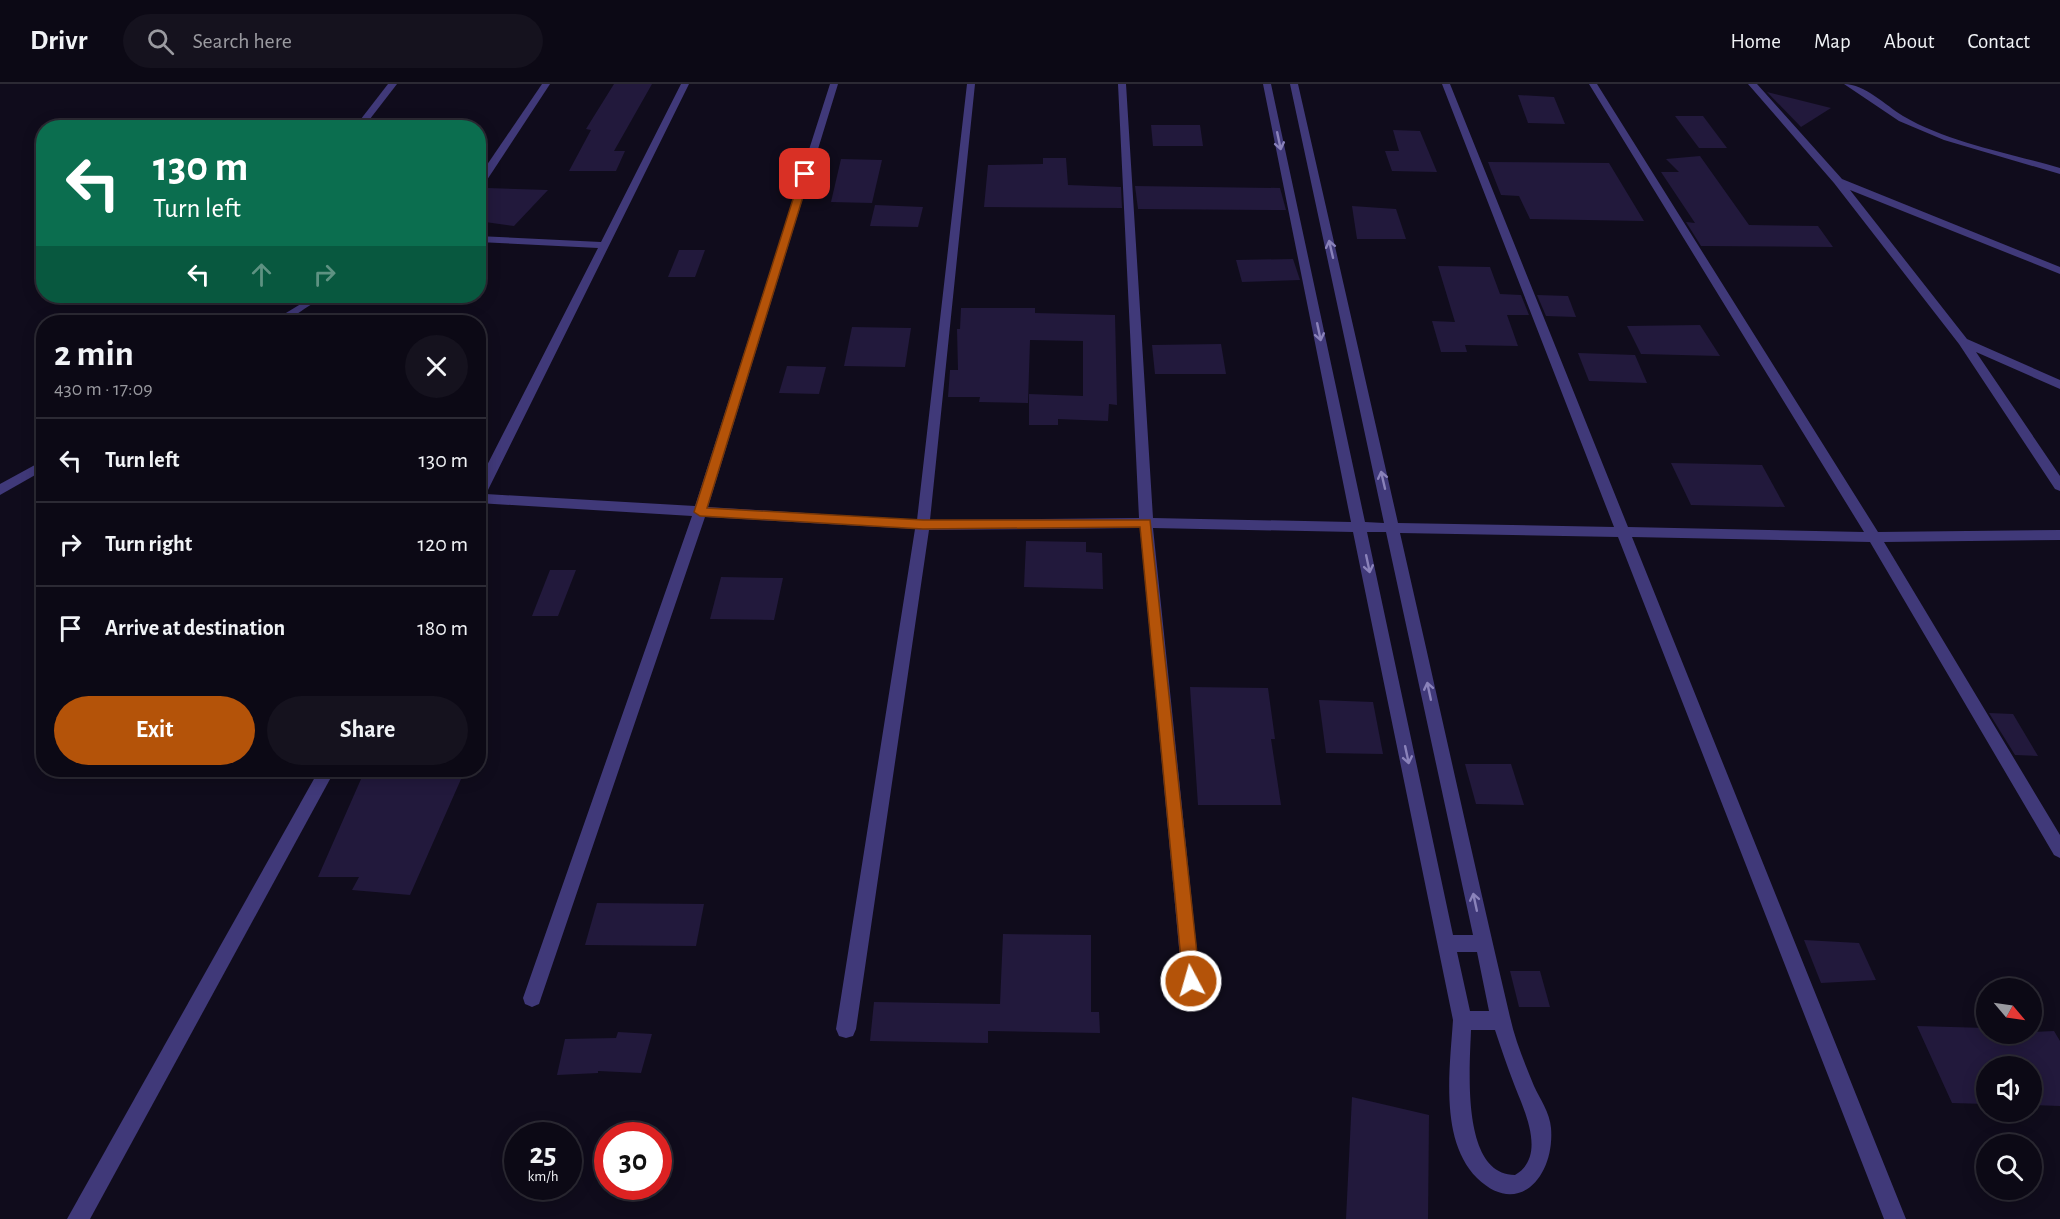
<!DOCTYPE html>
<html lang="en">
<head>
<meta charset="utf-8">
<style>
	:root { --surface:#0c0915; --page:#15121e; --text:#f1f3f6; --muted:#9a9aa0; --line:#2c2a34; --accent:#b45309 }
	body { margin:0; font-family:"Alegreya Sans",sans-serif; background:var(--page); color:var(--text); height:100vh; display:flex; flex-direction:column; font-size:22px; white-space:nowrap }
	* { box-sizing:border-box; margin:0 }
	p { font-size:20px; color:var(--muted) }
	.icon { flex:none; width:33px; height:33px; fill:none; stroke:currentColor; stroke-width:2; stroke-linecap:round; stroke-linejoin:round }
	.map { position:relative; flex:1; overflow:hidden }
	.drawer { position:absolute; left:36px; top:231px; width:450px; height:462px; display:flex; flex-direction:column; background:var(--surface); border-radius:24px; box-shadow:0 3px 15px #0003,0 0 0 2px var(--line) }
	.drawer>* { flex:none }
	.banner { position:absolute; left:36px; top:36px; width:450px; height:183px; border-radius:24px; box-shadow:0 3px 15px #0003,0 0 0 2px var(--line); background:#0b6e4f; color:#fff; overflow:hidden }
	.needle { width:39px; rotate:119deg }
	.tools { position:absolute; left:1976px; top:894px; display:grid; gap:12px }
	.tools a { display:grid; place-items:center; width:66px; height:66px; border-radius:50%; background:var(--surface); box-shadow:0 3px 15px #0003,0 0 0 2px var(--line); font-size:30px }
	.speed { position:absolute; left:504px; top:1038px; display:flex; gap:12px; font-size:30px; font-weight:700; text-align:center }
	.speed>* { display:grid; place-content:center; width:78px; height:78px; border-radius:50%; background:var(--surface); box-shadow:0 3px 15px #0003,0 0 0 2px var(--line); line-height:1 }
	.speed small { font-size:15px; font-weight:400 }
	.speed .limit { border:9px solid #d22; background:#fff; color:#111 }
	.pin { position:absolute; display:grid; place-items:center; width:51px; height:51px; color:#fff; margin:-26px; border-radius:12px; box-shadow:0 3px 9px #0006 }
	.me { position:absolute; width:66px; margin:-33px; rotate:354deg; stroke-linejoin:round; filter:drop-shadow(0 0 4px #0008) }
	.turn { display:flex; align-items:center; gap:21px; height:126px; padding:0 18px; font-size:27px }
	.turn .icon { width:78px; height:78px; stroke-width:2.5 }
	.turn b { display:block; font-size:42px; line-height:51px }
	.lanes { display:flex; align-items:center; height:57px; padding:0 18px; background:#0003; justify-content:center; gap:30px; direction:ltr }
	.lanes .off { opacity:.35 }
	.round { display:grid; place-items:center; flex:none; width:63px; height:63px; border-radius:32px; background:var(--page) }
	.headline { display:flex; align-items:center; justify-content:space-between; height:102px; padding:0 18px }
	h1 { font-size:36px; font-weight:600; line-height:45px }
	.action { display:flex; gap:12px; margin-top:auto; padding:12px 18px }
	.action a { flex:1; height:69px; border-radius:36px; background:var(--accent); color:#fff; font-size:24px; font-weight:600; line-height:69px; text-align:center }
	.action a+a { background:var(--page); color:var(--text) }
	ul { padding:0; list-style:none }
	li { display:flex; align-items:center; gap:18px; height:84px; padding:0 18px; border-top:2px solid var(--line) }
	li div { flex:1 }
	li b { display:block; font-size:22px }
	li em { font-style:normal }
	header { display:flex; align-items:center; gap:36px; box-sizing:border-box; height:84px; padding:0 30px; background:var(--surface); border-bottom:2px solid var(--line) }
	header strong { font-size:28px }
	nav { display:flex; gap:33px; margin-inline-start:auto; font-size:21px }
	.search { width:420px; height:54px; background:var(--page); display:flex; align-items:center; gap:15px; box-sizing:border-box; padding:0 21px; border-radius:33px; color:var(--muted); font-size:22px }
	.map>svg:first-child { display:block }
</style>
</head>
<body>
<header>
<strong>Drivr</strong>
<div class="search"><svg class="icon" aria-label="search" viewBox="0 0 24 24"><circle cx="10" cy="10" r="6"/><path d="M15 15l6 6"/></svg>Search here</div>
<nav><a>Home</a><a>Map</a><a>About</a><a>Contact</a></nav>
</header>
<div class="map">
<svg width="2060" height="1135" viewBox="0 0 2060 1135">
	<rect width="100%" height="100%" fill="#100c1c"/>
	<!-- building -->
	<g fill="#22193c">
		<polygon points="614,0 652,0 614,67 625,67 616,87 569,87 591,46 586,45"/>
		<polygon points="1767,8 1831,24 1801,43"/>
		<polygon points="1518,11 1554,13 1565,40 1528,39"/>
		<polygon points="1675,32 1703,32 1727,64 1699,64"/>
		<polygon points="1151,41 1200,41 1203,62 1153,62"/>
		<polygon points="1393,46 1420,47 1437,88 1392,87 1385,67 1399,67"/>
		<polygon points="1700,72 1749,141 1818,142 1833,163 1701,162 1686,138 1695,139 1661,88 1679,88 1666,75"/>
		<polygon points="1043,74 1066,74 1068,101 1121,103 1122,124 984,123 988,81 1043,80"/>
		<polygon points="841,75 882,76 872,119 831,118"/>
		<polygon points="1488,78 1609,79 1644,137 1530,135 1519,112 1501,111"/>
		<polygon points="1135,102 1280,104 1286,126 1138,125"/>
		<polygon points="487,104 548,106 514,142 478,137 478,118"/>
		<polygon points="875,121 923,123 918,143 870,142"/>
		<polygon points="1352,122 1396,125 1406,155 1357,155"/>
		<polygon points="679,166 705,166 695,193 668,193"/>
		<polygon points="1293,175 1300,196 1242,198 1236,176"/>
		<polygon points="1438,182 1490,183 1500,210 1521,211 1529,231 1507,231 1518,262 1465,261 1467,268 1441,268 1432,237 1455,238"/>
		<polygon points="1537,211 1568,212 1576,233 1546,232"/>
		<polygon points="961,224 1035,224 1035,229 1115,231 1117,321 1109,320 1108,337 1058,335 1058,341 1029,341 1029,310 1083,312 1083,257 1030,256 1028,319 979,318 980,313 948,313 950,286 958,286 957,245 960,245"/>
		<polygon points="1700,241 1720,272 1641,270 1627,242"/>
		<polygon points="852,243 911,244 905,283 844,282"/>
		<polygon points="1221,260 1226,290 1155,290 1152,261"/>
		<polygon points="1578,269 1635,271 1647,299 1589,297"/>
		<polygon points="787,282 826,283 819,310 779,309"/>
		<polygon points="1671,379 1762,381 1785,423 1691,421"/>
		<polygon points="1026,457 1086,458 1086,468 1102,469 1103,505 1024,503"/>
		<polygon points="550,486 576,486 558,532 532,532"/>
		<polygon points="721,493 783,494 774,536 710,535"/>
		<polygon points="1190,603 1268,604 1275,655 1271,655 1281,721 1198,721"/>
		<polygon points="1319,616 1373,618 1383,670 1326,669"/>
		<polygon points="1989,629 2013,630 2038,672 2015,671"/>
		<polygon points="1465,680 1511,680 1524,721 1476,720"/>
		<polygon points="365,686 465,686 410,811 352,806 359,793 318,793"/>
		<polygon points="597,819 704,820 696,862 585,861"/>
		<polygon points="1003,850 1091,851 1091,928 1099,928 1100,949 988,947 988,959 870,957 874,918 1000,920"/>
		<polygon points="1804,856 1859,859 1876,896 1821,899"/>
		<polygon points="1510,887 1540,887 1550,923 1519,923"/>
		<polygon points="1917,942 1986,944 1986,950 2054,947 2060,957 2060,1022 2031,1021 2031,982 1986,982 1986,1020 1952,1019"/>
		<polygon points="618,948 652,950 641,989 598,987 598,989 557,991 565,955 616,954"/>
		<polygon points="1352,1013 1429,1031 1428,1135 1346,1135"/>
	</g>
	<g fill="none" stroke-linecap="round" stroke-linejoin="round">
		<!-- street -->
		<g fill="#403979" fill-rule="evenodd">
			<polygon points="388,0 397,0 363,44 354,44"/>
			<polygon points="542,0 550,0 483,102 478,105 478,94"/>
			<path d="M 681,0 L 689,0 L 486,410 L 695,422 L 830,0 L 838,0 L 708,423 L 917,436 L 967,0 L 975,0 L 930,436 L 1139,434 L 1118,0 L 1126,0 L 1153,434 L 1351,438 L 1263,0 L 1271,0 L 1365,438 L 1384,439 L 1290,0 L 1298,0 L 1398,439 L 1614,443 L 1442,0 L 1450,0 L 1628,443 L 1864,448 L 1589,0 L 1597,0 L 1878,448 L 2060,446 L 2060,456 L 1884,458 L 2060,751 L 2060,774 L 2054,771 L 1870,458 L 1632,453 L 1906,1135 L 1884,1135 L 1618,453 L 1400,449 C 1437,610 1472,772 1510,933 C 1515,956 1525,980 1534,1002 C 1540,1015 1550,1029 1551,1044 C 1555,1091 1519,1135 1477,1094 C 1439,1056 1450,984 1453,936 L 1353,448 L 1153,444 L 1200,896 L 1198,902 L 1191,905 L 1184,902 L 1182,896 L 1140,444 L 929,446 L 856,945 L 853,952 L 846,954 L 839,952 L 836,945 L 915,445 L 705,433 L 541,914 L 539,920 L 532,923 L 525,920 L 523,914 L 692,432 L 478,419 L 478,399 L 598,164 L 478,158 L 478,152 L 601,158 ZM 1367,448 L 1386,448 L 1473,851 L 1453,851 ZM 1457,868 L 1477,868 L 1489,927 L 1470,927 ZM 1471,946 L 1495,946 C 1501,964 1507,982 1514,1000 C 1523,1024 1548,1072 1515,1091 C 1460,1091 1470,981 1471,946 Z"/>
			<polygon points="1748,0 1757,0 1842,95 2060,183 2060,190 1850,106 1967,255 2060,296 2060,305 1976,268 2060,392 2060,407 2055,405 1959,260 1834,99"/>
			<path d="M 1844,0 C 1865,0 1885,21 1903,32 C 1949,59 2009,69 2060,84 L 2060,90 L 1944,56 L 1899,37 Z"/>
			<path d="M 314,212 L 345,212 C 338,217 330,214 322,216 C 303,221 293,240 271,238 Z"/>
			<polygon points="44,376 44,386 0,411 0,400"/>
			<polygon points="319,686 335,686 90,1135 67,1135"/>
		</g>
	</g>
	<!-- one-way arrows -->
	<defs><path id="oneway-shaft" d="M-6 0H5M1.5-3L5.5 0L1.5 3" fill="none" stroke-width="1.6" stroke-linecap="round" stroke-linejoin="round" transform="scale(1.5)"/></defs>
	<g stroke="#8a82ba">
		<use href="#oneway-shaft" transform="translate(1279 57) rotate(78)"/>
		<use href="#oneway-shaft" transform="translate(1331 165) rotate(-103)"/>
		<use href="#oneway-shaft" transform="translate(1319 248) rotate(78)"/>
		<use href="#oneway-shaft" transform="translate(1383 396) rotate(-103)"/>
		<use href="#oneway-shaft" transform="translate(1368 480) rotate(78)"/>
		<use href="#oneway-shaft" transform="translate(1429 607) rotate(-102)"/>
		<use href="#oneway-shaft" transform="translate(1407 671) rotate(78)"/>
		<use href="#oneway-shaft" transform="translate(1475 818) rotate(-102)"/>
	</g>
	<!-- route -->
	<polygon fill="#b45309" stroke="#753606" stroke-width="1.5" points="805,87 810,90 707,424 923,436 1150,436 1200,897 1197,902 1191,905 1185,902 1183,897 1140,443 923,445 700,432 694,428 801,90"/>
</svg>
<div class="tools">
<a><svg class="needle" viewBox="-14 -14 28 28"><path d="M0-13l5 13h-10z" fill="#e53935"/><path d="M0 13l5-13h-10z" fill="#9a9aa0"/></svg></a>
<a><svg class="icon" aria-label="sound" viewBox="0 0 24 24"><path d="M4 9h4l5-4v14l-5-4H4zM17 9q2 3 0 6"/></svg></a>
<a><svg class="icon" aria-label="search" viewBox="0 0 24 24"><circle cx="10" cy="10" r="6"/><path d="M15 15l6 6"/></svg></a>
</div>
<div class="speed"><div>25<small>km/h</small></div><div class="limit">30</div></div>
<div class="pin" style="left:805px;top:90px;background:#d93025"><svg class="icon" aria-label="arrive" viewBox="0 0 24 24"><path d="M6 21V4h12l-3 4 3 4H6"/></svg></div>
<svg class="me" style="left:1191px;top:897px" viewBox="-20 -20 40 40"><circle r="17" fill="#b45309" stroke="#fff" stroke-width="3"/><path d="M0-11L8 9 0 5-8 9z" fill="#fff"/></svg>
<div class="banner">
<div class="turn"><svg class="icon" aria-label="left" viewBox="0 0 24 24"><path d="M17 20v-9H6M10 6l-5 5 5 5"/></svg><div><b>130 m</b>Turn left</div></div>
<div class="lanes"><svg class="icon" aria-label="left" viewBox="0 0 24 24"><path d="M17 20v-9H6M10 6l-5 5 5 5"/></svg><svg class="icon off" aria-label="ahead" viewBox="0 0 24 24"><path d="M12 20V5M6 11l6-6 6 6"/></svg><svg class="icon off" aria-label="right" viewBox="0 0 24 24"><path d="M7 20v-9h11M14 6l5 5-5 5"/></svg></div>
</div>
<section class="drawer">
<div class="headline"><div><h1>2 min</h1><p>430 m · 17:09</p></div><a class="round"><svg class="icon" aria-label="close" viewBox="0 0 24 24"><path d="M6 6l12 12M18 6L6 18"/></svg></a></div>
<ul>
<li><svg class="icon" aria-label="left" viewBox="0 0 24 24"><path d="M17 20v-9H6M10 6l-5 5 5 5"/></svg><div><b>Turn left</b></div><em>130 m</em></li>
<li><svg class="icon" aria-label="right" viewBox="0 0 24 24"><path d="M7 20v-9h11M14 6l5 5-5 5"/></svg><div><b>Turn right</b></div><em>120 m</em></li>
<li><svg class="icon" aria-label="arrive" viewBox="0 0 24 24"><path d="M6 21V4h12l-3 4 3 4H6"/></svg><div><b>Arrive at destination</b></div><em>180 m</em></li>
</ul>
<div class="action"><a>Exit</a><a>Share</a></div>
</section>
</div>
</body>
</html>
